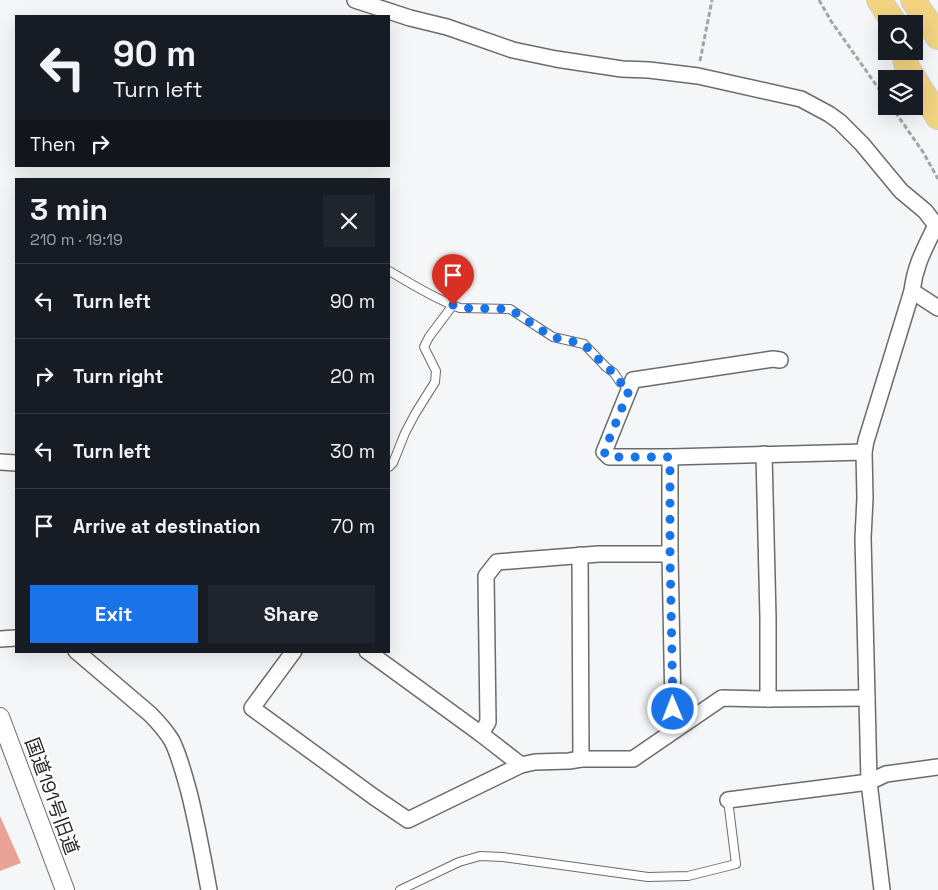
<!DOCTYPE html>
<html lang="en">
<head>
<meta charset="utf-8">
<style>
	:root { --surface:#171b24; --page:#20242c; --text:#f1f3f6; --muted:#9ea1a6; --line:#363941; --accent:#1a73e8 }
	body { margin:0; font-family:"Space Grotesk","Noto Sans JP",sans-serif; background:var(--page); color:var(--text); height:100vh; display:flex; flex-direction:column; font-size:19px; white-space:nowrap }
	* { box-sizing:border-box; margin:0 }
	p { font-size:16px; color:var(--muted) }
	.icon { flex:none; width:28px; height:28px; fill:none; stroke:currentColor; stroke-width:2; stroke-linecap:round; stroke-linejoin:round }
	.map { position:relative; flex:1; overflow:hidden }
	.details { position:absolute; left:15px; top:178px; width:375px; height:475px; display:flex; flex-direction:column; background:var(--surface); border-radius:0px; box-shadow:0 5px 20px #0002 }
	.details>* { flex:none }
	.hud { position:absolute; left:15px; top:15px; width:375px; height:152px; border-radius:0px; box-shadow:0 5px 20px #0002; background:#171b24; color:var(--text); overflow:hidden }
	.fabs { position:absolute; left:878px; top:15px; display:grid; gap:10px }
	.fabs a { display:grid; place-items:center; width:45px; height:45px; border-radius:0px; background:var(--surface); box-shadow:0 5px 20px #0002; font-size:25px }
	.pin { position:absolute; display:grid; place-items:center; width:42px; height:42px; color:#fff; margin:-51px -21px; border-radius:50% 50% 50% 0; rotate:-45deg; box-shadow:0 0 5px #0007 }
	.pin .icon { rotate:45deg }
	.me { position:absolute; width:55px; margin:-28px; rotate:359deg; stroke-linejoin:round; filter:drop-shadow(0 0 4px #0008) }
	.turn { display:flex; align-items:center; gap:18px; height:105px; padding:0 15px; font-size:22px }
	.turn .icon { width:65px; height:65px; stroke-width:2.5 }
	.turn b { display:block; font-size:35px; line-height:42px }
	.then { display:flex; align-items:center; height:48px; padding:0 15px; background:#0003; gap:10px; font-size:19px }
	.round { display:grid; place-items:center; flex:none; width:52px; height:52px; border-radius:0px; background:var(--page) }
	.head { display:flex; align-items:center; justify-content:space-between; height:85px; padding:0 15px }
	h1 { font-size:30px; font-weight:800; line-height:38px }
	.cta { display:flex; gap:10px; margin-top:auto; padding:10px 15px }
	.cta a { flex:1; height:58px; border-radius:0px; background:var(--accent); color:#fff; font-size:20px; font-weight:800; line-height:58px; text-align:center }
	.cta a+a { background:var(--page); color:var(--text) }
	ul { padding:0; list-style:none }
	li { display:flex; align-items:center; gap:15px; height:75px; padding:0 15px; border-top:1px solid var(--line) }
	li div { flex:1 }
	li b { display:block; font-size:19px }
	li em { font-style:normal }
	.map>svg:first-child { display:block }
</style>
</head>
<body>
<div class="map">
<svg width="938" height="890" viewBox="0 0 938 890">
	<rect width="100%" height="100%" fill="#f5f6f8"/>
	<!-- building -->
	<polygon fill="#eba296" points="0,816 21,863 0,871"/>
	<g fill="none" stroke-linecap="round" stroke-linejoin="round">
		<!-- service casing -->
		<g stroke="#6b6b6d" stroke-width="10">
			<g id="service">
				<path d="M 389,271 C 412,284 435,299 460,308 L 510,309 L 553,337 L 584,344 L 606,367 L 614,373 L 620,382 L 630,388"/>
				<polyline points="389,467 393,463 405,433 415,414 435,382 436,371 424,347 429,337 453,305"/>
				<polyline points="400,890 459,862 480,856 503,857 648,877 688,876 736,864 728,800"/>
			</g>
		</g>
		<!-- minor casing -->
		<g stroke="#6b6b6d" stroke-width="18">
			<g id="minor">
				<polyline points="355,0 410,18 447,27 513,50 556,59 622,69 649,70 698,76 801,99 829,114 840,122 862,144 901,191 925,211 936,225 938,226"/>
				<polyline points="912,291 938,308"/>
				<polyline points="780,360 773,359 633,380 604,452 609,457 670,457 864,452"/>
				<polyline points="764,454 768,618 768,699"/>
				<polyline points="670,457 670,554 673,709 679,727"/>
				<polyline points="0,462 16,463"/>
				<polyline points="580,555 581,759"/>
				<polyline points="0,639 16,638"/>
				<path d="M 76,651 L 150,714 C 158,722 166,731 172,741 C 180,757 184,775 189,792 C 197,824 203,857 209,890"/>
				<polyline points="294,651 252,708 374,797 408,820 521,765"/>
				<polyline points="367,651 481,734 521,765 535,762 569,761 581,759 633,759 722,698 768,699 867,698"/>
				<polyline points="481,734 488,722 486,576 497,562 599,554 670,554"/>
				<polyline points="728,800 869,782 886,774 938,767"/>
				<path d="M 882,890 L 869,782 L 867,698 L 863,538 L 865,498 L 864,452 L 866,441 L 912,291 C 915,265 925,248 936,225"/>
			</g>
		</g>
		<!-- tertiary casing -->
		<g stroke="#6b6b6d" stroke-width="20">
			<polyline id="tertiary" points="0,717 65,890"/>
		</g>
		<!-- trunk casing -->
		<g stroke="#cfcfd0" stroke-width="26">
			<g id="trunk">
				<polyline points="879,0 895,24"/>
				<polyline points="913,0 938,37"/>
				<polyline points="903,51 907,67 938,117"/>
			</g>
		</g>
		<!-- path -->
		<g stroke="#a5a5a7" stroke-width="3" stroke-dasharray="5 2.5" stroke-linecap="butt">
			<polyline points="819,0 831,21 886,99"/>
			<polyline points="700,61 712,0"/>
			<polyline points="891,106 923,152 938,179"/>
		</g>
		<!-- service -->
		<use href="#service" stroke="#fff" stroke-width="8"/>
		<!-- minor -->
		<use href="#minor" stroke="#fff" stroke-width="15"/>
		<!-- tertiary -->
		<use href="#tertiary" stroke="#fff" stroke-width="18"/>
		<!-- trunk -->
		<use href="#trunk" stroke="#f2d480" stroke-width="24"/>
	</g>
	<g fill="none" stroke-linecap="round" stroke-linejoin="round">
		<!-- route -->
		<polyline stroke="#1a73e8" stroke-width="9" stroke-dasharray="0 16.2" points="453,305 460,308 510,309 552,337 584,344 606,367 614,373 620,382 630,388 604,452 608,457 670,457 670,554 673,709"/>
	</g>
	<g text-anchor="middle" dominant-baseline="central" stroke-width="4" stroke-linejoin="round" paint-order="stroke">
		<!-- street labels -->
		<g font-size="19" fill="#272728" stroke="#fff">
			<text transform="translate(52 796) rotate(70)">国道191号旧道</text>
		</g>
	</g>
</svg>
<div class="fabs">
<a><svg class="icon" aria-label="search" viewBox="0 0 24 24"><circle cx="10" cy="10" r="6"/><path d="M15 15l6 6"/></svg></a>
<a><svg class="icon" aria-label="layers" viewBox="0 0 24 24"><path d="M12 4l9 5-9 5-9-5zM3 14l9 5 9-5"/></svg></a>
</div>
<div class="pin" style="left:453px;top:305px;background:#d93025"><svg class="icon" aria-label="arrive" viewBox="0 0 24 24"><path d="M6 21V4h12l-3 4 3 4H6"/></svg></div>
<svg class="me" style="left:673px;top:709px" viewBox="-20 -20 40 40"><circle r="17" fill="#1a73e8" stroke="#fff" stroke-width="3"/><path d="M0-11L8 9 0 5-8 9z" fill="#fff"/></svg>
<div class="hud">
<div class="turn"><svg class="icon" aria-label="left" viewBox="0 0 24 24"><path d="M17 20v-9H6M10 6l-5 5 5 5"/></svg><div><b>90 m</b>Turn left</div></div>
<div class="then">Then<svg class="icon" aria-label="right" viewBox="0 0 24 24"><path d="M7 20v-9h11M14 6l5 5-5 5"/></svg></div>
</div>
<section class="details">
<div class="head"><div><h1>3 min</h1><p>210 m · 19:19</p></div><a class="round"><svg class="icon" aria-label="close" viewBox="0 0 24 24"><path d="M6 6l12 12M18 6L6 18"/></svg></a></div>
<ul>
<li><svg class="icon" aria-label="left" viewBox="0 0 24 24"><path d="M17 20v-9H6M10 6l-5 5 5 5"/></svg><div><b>Turn left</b></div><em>90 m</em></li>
<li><svg class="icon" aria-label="right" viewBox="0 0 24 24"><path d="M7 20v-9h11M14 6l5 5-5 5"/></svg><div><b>Turn right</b></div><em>20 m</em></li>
<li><svg class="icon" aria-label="left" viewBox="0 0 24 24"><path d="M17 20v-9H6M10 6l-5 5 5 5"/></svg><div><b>Turn left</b></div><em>30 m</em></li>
<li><svg class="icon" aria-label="arrive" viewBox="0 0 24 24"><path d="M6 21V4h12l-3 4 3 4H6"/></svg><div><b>Arrive at destination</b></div><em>70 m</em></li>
</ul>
<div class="cta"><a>Exit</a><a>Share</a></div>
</section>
</div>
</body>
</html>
